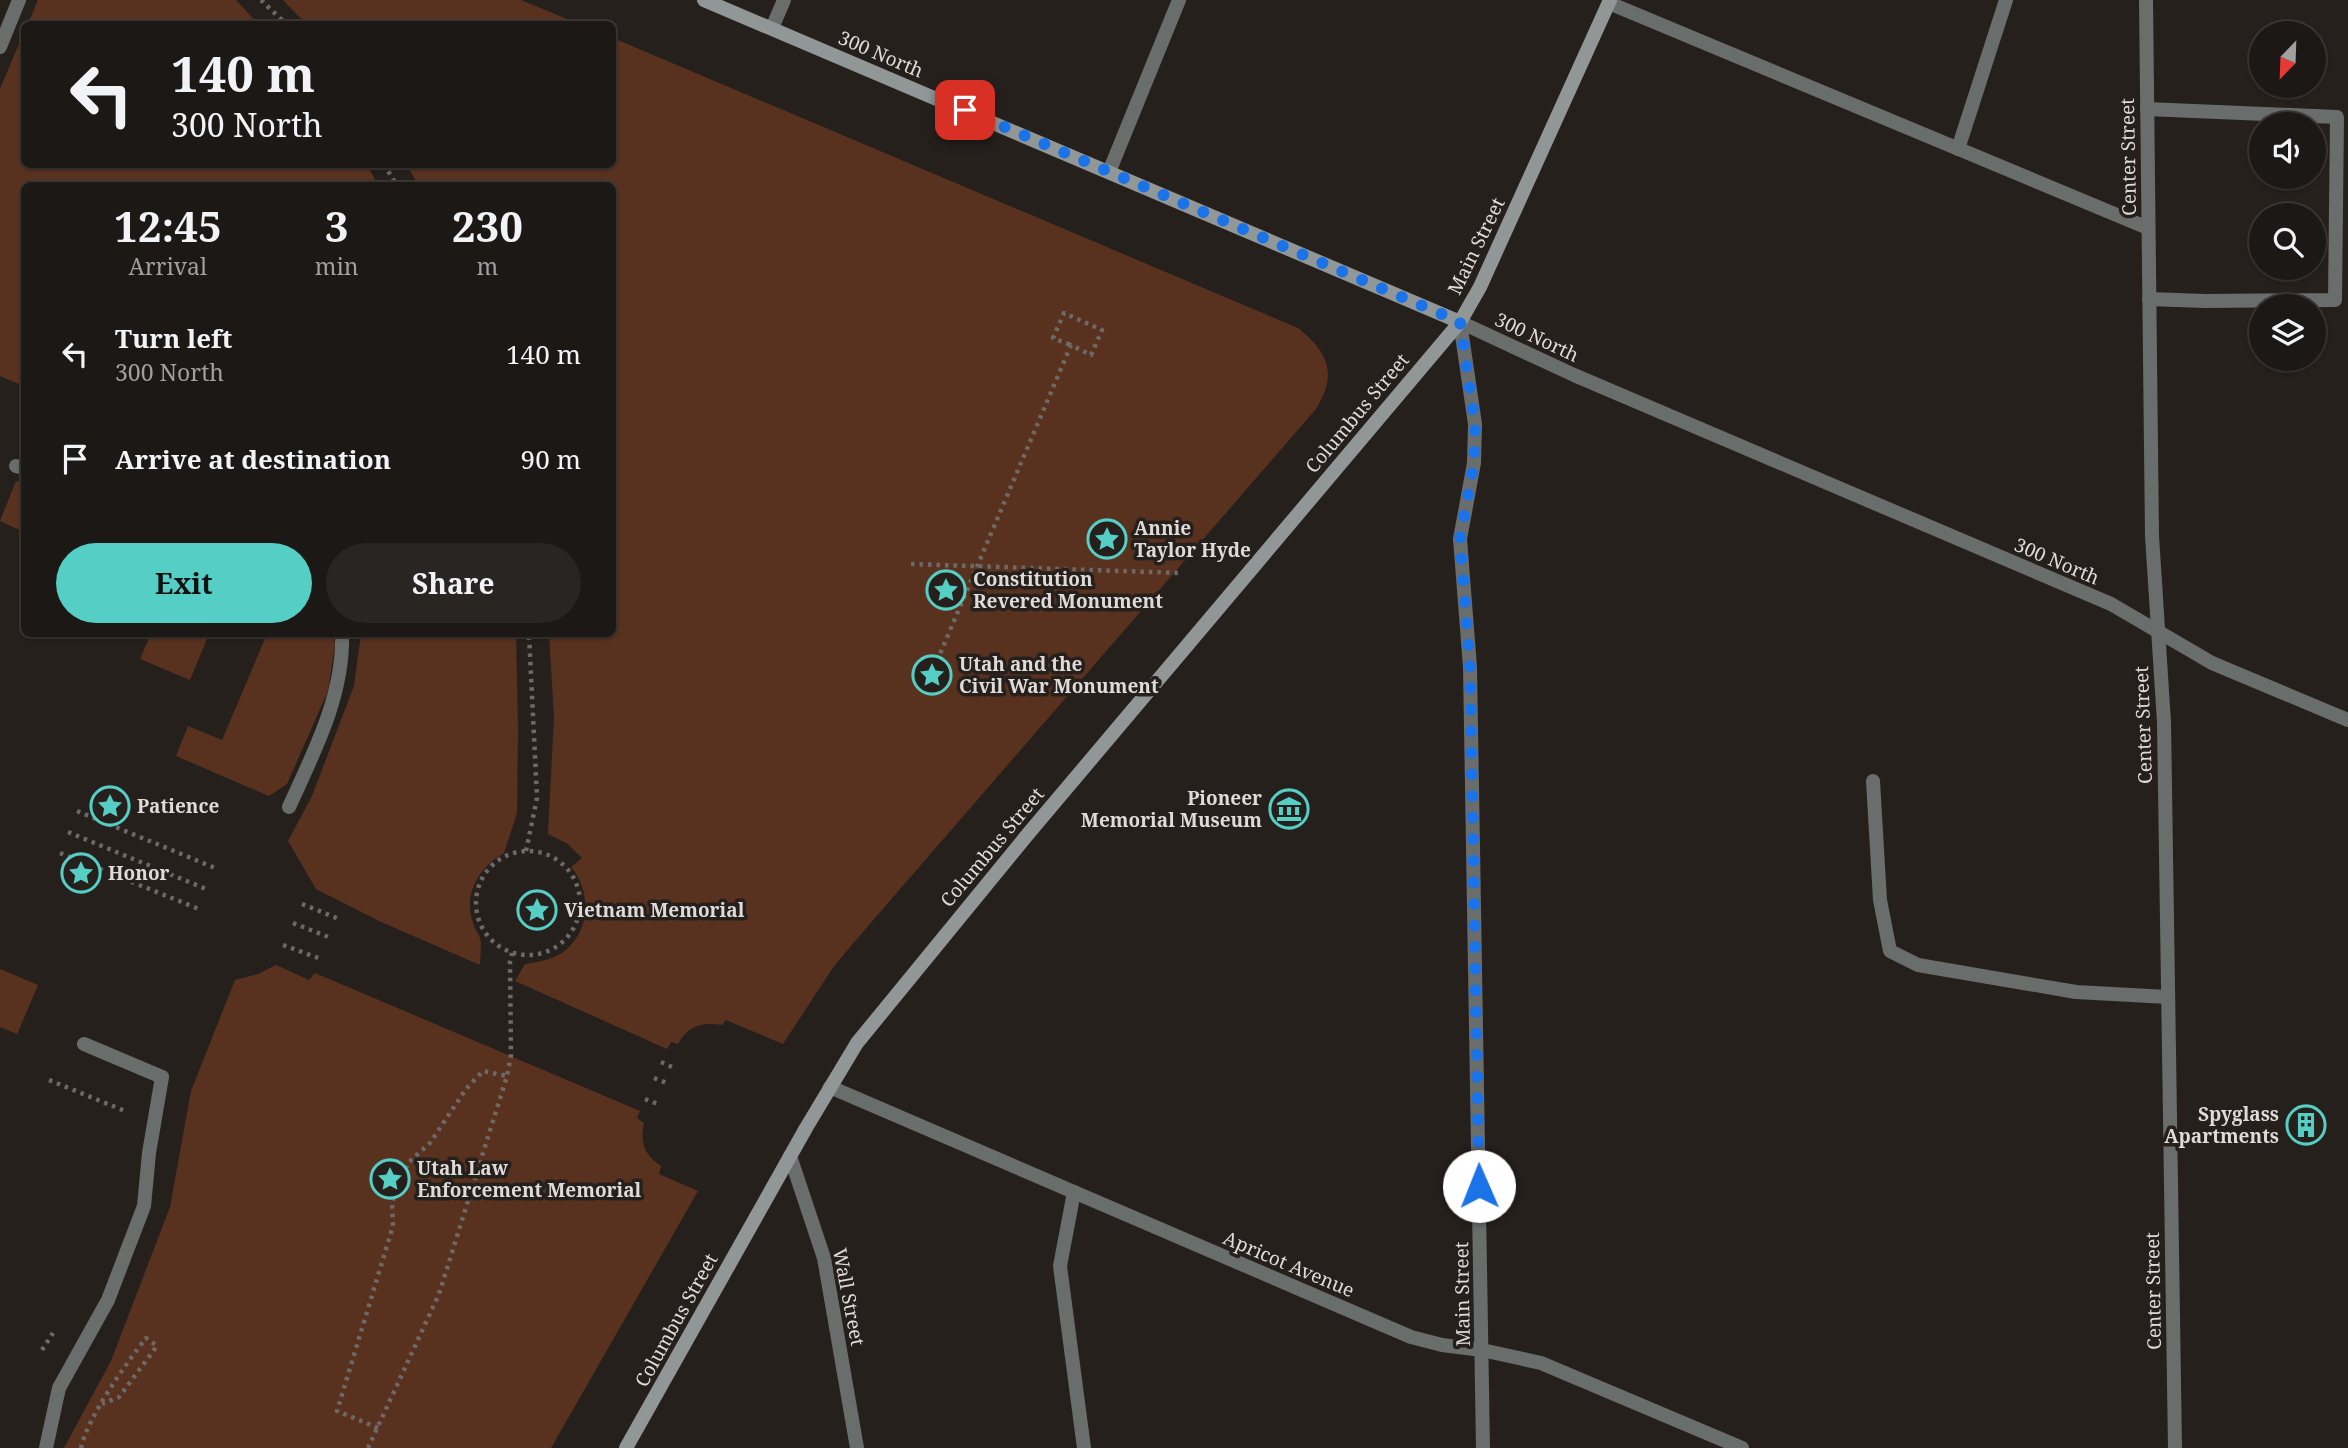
<!DOCTYPE html>
<html lang="en">
<head>
<meta charset="utf-8">
<style>
	:root { --surface:#1c1816; --page:#292523; --text:#f1f3f6; --muted:#a0a0a1; --line:#3a3735; --accent:#55cec5 }
	body { margin:0; font-family:"Noto Serif",serif; background:var(--page); color:var(--text); height:100vh; display:flex; flex-direction:column; font-size:26px; white-space:nowrap }
	* { box-sizing:border-box; margin:0 }
	p { font-size:23px; color:var(--muted) }
	.icon { flex:none; width:38px; height:38px; fill:none; stroke:currentColor; stroke-width:2; stroke-linecap:round; stroke-linejoin:round }
	.map { position:relative; flex:1; overflow:hidden }
	.drawer { position:absolute; left:21px; top:182px; width:595px; height:455px; display:flex; flex-direction:column; background:var(--surface); border-radius:10px; box-shadow:0 2px 5px #0004,0 0 0 2px var(--line) }
	.drawer>* { flex:none }
	.guide { position:absolute; left:21px; top:21px; width:595px; height:147px; border-radius:10px; box-shadow:0 2px 5px #0004,0 0 0 2px var(--line); background:#1c1816; color:var(--text); overflow:hidden }
	.needle { width:46px; rotate:203deg }
	.fabs { position:absolute; left:2249px; top:21px; display:grid; gap:14px }
	.fabs a { display:grid; place-items:center; width:77px; height:77px; border-radius:50%; background:var(--surface); box-shadow:0 2px 5px #0004,0 0 0 2px var(--line); font-size:35px }
	.pin { position:absolute; display:grid; place-items:center; width:60px; height:60px; color:#fff; margin:-30px; border-radius:14px; box-shadow:0 4px 10px #0006 }
	.me { position:absolute; width:77px; margin:-38px; rotate:359deg; stroke-linejoin:round; filter:drop-shadow(0 0 5px #0008) }
	.turn { display:flex; align-items:center; gap:24px; height:147px; padding:0 35px; font-size:32px }
	.turn .icon { width:91px; height:91px; stroke-width:2.5 }
	.turn b { display:block; font-size:49px; line-height:60px }
	.eta { display:flex; justify-content:space-evenly; align-items:center; height:119px; text-align:center }
	.eta b { font-size:42px; font-weight:700; line-height:49px }
	.cta { display:flex; gap:14px; margin-top:auto; padding:14px 35px }
	.cta a { flex:1; height:80px; border-radius:42px; background:var(--accent); color:#111; font-size:28px; font-weight:700; line-height:80px; text-align:center }
	.cta a+a { background:var(--page); color:var(--text) }
	ul { padding:0; list-style:none }
	li { display:flex; align-items:center; gap:21px; height:105px; padding:0 35px }
	li div { flex:1 }
	li b { display:block; font-size:26px }
	li em { font-style:normal }
	.map>svg:first-child { display:block }
</style>
</head>
<body>
<div class="map">
<svg width="2348" height="1448" viewBox="0 0 2348 1448">
	<rect width="100%" height="100%" fill="#26201d"/>
	<!-- green -->
	<g fill="#58321f">
		<polygon points="38,0 236,0 258,24 28,24"/>
		<polygon points="283,0 521,0 579,24 306,24"/>
		<polygon points="24,32 24,164 367,165 378,185 24,186 24,386 0,376 0,89"/>
		<path d="M 613,38 L 1298,328 C 1328,352 1338,374 1316,409 L 868,926 L 834,966 L 783,1044 L 726,1020 L 722,1025 C 703,1022 688,1025 678,1044 L 671,1042 L 667,1049 L 515,981 L 525,964 C 540,962 556,959 567,949 C 591,927 591,891 571,867 L 582,858 L 568,844 L 548,834 L 554,716 L 549,634 L 612,634 L 612,186 L 418,185 L 407,165 L 612,164 Z"/>
		<polygon points="16,481 24,484 24,532 0,521"/>
		<polygon points="151,634 209,634 190,680 140,659"/>
		<polygon points="267,634 333,634 335,644 328,691 287,784 269,796 176,756 188,726 222,740"/>
		<path d="M 361,634 L 516,634 L 518,729 L 517,813 L 504,853 C 479,867 463,894 473,923 C 474,928 478,933 480,938 C 482,946 480,957 480,965 L 379,921 L 316,889 L 288,841 L 312,796 L 354,686 Z"/>
		<path d="M 276,965 L 309,980 L 315,973 L 640,1111 L 637,1118 L 644,1123 C 640,1143 644,1154 661,1166 L 659,1174 L 698,1191 L 551,1448 L 64,1448 L 111,1361 L 170,1207 L 191,1091 L 235,980 L 258,974 Z"/>
		<polygon points="0,969 38,985 17,1034 0,1027"/>
	</g>
	<g fill="none" stroke-linecap="round" stroke-linejoin="round">
		<!-- path -->
		<g stroke="#6e6966" stroke-width="4.5" stroke-dasharray="3.5 5" stroke-linecap="butt">
			<polyline points="261,0 286,24"/>
			<polyline points="384,164 397,186"/>
			<polyline points="911,564 1181,573"/>
			<polyline points="937,661 1071,345 1091,355 1102,330 1064,313 1053,338 1071,345"/>
			<polyline points="77,811 215,868"/>
			<polyline points="68,832 206,889"/>
			<circle cx="528" cy="903" r="52"/>
			<polyline points="526,851 537,798 529,634"/>
			<polyline points="60,853 199,909"/>
			<polyline points="302,904 339,919"/>
			<polyline points="293,923 331,938"/>
			<polyline points="283,945 321,959"/>
			<polyline points="661,1062 674,1068"/>
			<polyline points="654,1078 669,1084"/>
			<polyline points="49,1080 125,1111 125,1114"/>
			<polyline points="645,1099 660,1105"/>
			<polyline points="42,1350 53,1333"/>
			<polyline points="378,1428 337,1411 393,1226 392,1202 408,1163 430,1143 466,1089 483,1071 507,1076"/>
			<path d="M 81,1448 C 88,1416 126,1364 146,1338 L 157,1346 L 119,1397 L 102,1404"/>
			<polyline points="368,1448 439,1294 507,1076 511,1055 510,961 512,953"/>
		</g>
		<!-- lane -->
		<g stroke="#696d6c" stroke-width="14">
			<polyline points="1609,3 2148,228"/>
			<polyline points="2147,109 2337,117 2335,300 2204,301 2149,299"/>
			<polyline points="1958,149 2006,0"/>
			<polyline points="1109,172 1179,0"/>
			<polyline points="1873,781 1880,900 1890,951 1918,965 2076,992 2168,997"/>
			<polyline points="1074,1192 1060,1266 1084,1448"/>
			<polyline points="46,1448 59,1388 108,1300 144,1206 149,1153 162,1077 84,1044"/>
		</g>
		<!-- street -->
		<g stroke="#696d6c" stroke-width="14">
			<polyline points="2146,0 2152,536 2164,722 2175,1448"/>
			<polyline points="772,28 784,0"/>
			<polyline points="0,47 19,0"/>
			<polyline points="1460,322 1475,424 1474,463 1460,539 1470,667 1483,1448"/>
			<polyline points="1460,322 1574,375 2111,604 2212,663 2348,720"/>
			<polyline points="16,466 24,468"/>
			<path d="M 289,807 C 314,752 344,695 342,634"/>
			<polyline points="830,1087 1411,1337 1442,1345 1482,1350 1541,1363 1742,1448"/>
			<polyline points="790,1156 824,1258 857,1448"/>
		</g>
		<!-- secondary -->
		<g stroke="#919797" stroke-width="14">
			<polyline points="704,0 1460,322"/>
			<polyline points="626,1448 806,1128 857,1043 1028,834 1460,322 1480,287 1610,0"/>
		</g>
	</g>
	<g fill="none" stroke-linecap="round" stroke-linejoin="round">
		<!-- route -->
		<polyline stroke="#1a73e8" stroke-width="12" stroke-dasharray="0 21.6" points="965,110 1460,322 1475,424 1474,463 1460,539 1470,667 1479,1186"/>
	</g>
	<!-- icons -->
	<defs>
		<g id="sight-ring" transform="scale(2.0125)"><circle r="9.5" fill="#26201d" stroke="#55cec5" stroke-width="1.5"/><path d="M0-6L1.8-2.2L6-1.7L2.9 1.2L3.7 5.4L0 3.3L-3.7 5.4L-2.9 1.2L-6-1.7L-1.8-2.2Z" fill="#55cec5"/></g>
		<g id="museum-ring" transform="scale(2.0125)"><circle r="9.5" fill="#26201d" stroke="#55cec5" stroke-width="1.5"/><path d="M0-6L6-3V-2H-6V-3ZM-5-1h2V3h-2ZM-1-1h2V3h-2ZM3-1h2V3H3ZM-6 4H6V6H-6Z" fill="#55cec5"/></g>
		<g id="building-ring" transform="scale(2.0125)"><circle r="9.5" fill="#26201d" stroke="#55cec5" stroke-width="1.5"/><path d="M-4-6H4V6H1V3H-1V6H-4ZM-2.5-4.3h1.7v1.8h-1.7ZM.8-4.3h1.7v1.8H.8ZM-2.5-1h1.7V.8h-1.7ZM.8-1h1.7V.8H.8Z" fill="#55cec5"/></g>
	</defs>
	<g fill-rule="evenodd">
		<use href="#sight-ring" x="1107" y="539"/>
		<use href="#sight-ring" x="946" y="590"/>
		<use href="#sight-ring" x="932" y="675"/>
		<use href="#sight-ring" x="110" y="806"/>
		<use href="#museum-ring" x="1289" y="809"/>
		<use href="#sight-ring" x="81" y="873"/>
		<use href="#sight-ring" x="537" y="910"/>
		<use href="#building-ring" x="2306" y="1125"/>
		<use href="#sight-ring" x="390" y="1179"/>
	</g>
	<g text-anchor="middle" dominant-baseline="central" stroke-width="7" stroke-linejoin="round" paint-order="stroke">
		<!-- street labels -->
		<g font-size="19" fill="#dfdbd9" stroke="#26201d">
			<text transform="translate(881 54) rotate(23)">300 North</text>
			<text transform="translate(2128 157) rotate(-91)">Center Street</text>
			<text transform="translate(1476 246) rotate(-64)">Main Street</text>
			<text transform="translate(1537 337) rotate(25)">300 North</text>
			<text transform="translate(1357 413) rotate(-50)">Columbus Street</text>
			<text transform="translate(2057 561) rotate(23)">300 North</text>
			<text transform="translate(2143 725) rotate(-92)">Center Street</text>
			<text transform="translate(992 847) rotate(-50)">Columbus Street</text>
			<text transform="translate(1289 1264) rotate(23)">Apricot Avenue</text>
			<text transform="translate(2153 1291) rotate(-91)">Center Street</text>
			<text transform="translate(1462 1294) rotate(-91)">Main Street</text>
			<text transform="translate(849 1297) rotate(79)">Wall Street</text>
			<text transform="translate(676 1320) rotate(-61)">Columbus Street</text>
		</g>
		<!-- poi labels -->
		<g font-size="19" font-weight="bold" fill="#dfdbd9" stroke="#26201d" text-anchor="start">
			<text x="1134" y="528">Annie<tspan x="1134" dy="22">Taylor Hyde</tspan></text>
			<text x="973" y="579">Constitution<tspan x="973" dy="22">Revered Monument</tspan></text>
			<text x="959" y="664">Utah and the<tspan x="959" dy="22">Civil War Monument</tspan></text>
			<text x="1262" y="798" text-anchor="end">Pioneer<tspan x="1262" dy="22">Memorial Museum</tspan></text>
			<text x="137" y="806">Patience</text>
			<text x="108" y="873">Honor</text>
			<text x="564" y="910">Vietnam Memorial</text>
			<text x="2279" y="1114" text-anchor="end">Spyglass<tspan x="2279" dy="22">Apartments</tspan></text>
			<text x="417" y="1168">Utah Law<tspan x="417" dy="22">Enforcement Memorial</tspan></text>
		</g>
	</g>
</svg>
<div class="fabs">
<a><svg class="needle" viewBox="-14 -14 28 28"><path d="M0-13l5 13h-10z" fill="#e53935"/><path d="M0 13l5-13h-10z" fill="#a0a0a1"/></svg></a>
<a><svg class="icon" aria-label="sound" viewBox="0 0 24 24"><path d="M4 9h4l5-4v14l-5-4H4zM17 9q2 3 0 6"/></svg></a>
<a><svg class="icon" aria-label="search" viewBox="0 0 24 24"><circle cx="10" cy="10" r="6"/><path d="M15 15l6 6"/></svg></a>
<a><svg class="icon" aria-label="layers" viewBox="0 0 24 24"><path d="M12 4l9 5-9 5-9-5zM3 14l9 5 9-5"/></svg></a>
</div>
<div class="pin" style="left:965px;top:110px;background:#d93025"><svg class="icon" aria-label="arrive" viewBox="0 0 24 24"><path d="M6 21V4h12l-3 4 3 4H6"/></svg></div>
<svg class="me" style="left:1479px;top:1186px" viewBox="-20 -20 40 40"><circle r="19" fill="#fff"/><path d="M0-13L10 11 0 6-10 11z" fill="#1a73e8"/></svg>
<div class="guide">
<div class="turn"><svg class="icon" aria-label="left" viewBox="0 0 24 24"><path d="M17 20v-9H6M10 6l-5 5 5 5"/></svg><div><b>140 m</b>300 North</div></div>
</div>
<section class="drawer">
<div class="eta">
<div><b>12:45</b><p>Arrival</p></div>
<div><b>3</b><p>min</p></div>
<div><b>230</b><p>m</p></div>
</div>
<ul>
<li><svg class="icon" aria-label="left" viewBox="0 0 24 24"><path d="M17 20v-9H6M10 6l-5 5 5 5"/></svg><div><b>Turn left</b><p>300 North</p></div><em>140 m</em></li>
<li><svg class="icon" aria-label="arrive" viewBox="0 0 24 24"><path d="M6 21V4h12l-3 4 3 4H6"/></svg><div><b>Arrive at destination</b></div><em>90 m</em></li>
</ul>
<div class="cta"><a>Exit</a><a>Share</a></div>
</section>
</div>
</body>
</html>
